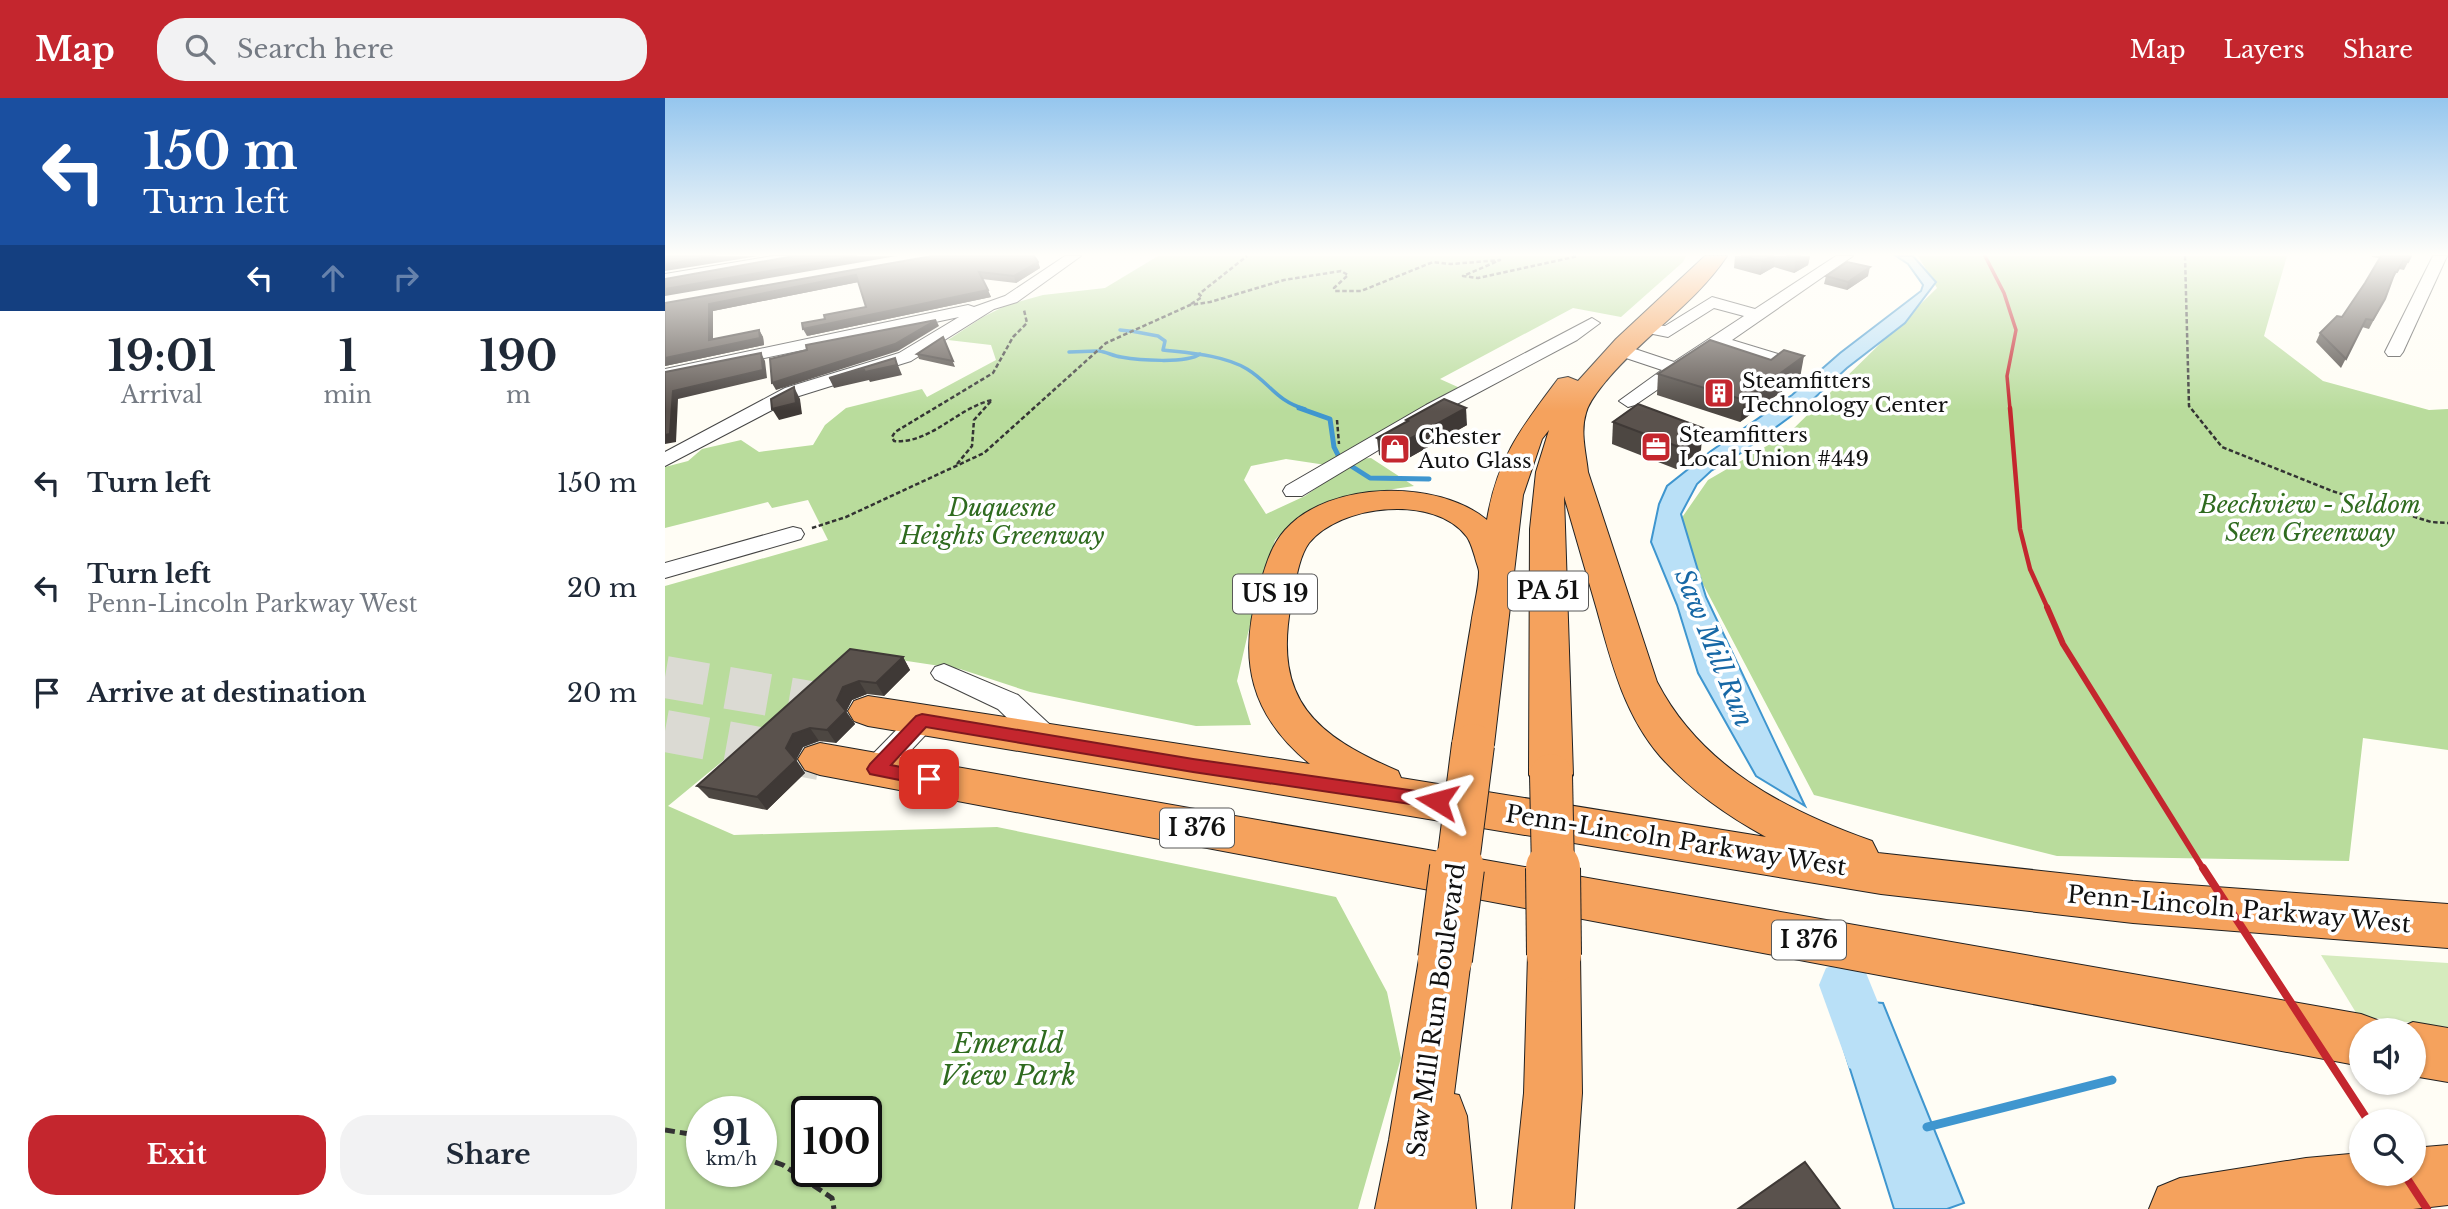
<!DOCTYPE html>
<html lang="en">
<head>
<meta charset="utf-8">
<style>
	:root { --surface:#fff; --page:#f2f2f3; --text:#1f2937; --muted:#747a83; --accent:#c4262e }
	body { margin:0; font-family:"Libre Baskerville",serif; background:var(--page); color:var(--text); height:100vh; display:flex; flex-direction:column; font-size:26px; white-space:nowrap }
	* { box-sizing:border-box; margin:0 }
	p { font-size:23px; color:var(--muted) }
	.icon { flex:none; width:38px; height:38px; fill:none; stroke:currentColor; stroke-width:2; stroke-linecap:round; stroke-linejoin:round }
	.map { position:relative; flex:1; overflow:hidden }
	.drawer { display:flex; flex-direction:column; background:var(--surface); width:665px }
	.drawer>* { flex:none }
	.hud { background:#1a4fa0; color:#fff; overflow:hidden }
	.buttons { position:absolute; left:1684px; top:920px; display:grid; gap:14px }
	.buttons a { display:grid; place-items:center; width:77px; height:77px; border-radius:50%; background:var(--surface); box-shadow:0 2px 5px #0004; font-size:35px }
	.speed { position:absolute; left:21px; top:998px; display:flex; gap:14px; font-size:35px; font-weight:700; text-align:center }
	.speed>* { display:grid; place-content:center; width:91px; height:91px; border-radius:50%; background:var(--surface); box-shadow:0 2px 5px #0004; line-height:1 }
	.speed small { font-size:18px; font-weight:400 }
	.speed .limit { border:4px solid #111; border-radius:10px; background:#fff; color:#111 }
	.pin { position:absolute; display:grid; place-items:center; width:60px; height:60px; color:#fff; margin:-30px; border-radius:14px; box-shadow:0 4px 10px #0006 }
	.me { position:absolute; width:77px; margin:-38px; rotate:278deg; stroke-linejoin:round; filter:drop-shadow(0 0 5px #0008) }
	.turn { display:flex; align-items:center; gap:24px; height:147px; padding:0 28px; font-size:32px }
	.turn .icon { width:91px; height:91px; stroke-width:2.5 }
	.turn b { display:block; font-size:49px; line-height:60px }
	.lanes { display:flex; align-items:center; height:66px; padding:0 28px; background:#0003; justify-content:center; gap:35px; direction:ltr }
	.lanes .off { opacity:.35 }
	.eta { display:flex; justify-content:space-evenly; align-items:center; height:119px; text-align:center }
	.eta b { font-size:42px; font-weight:800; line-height:49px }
	.button { display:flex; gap:14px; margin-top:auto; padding:14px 28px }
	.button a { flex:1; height:80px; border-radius:28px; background:var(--accent); color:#fff; font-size:28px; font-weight:800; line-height:80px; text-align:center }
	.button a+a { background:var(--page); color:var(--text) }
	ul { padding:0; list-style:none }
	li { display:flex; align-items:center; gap:21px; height:105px; padding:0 28px }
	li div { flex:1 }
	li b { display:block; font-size:26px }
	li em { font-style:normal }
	header { display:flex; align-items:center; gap:42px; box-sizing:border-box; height:98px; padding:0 35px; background:var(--accent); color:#fff }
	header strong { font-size:33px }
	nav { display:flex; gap:38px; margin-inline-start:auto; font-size:24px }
	.search { width:490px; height:63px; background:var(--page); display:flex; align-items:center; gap:18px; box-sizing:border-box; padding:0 24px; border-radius:28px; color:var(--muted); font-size:26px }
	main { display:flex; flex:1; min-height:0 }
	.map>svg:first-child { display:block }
</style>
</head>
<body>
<header>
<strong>Map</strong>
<div class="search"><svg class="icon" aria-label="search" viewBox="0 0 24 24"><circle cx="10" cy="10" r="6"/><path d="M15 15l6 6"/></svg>Search here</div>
<nav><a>Map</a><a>Layers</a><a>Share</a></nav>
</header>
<main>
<section class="drawer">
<div class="hud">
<div class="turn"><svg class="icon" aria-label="left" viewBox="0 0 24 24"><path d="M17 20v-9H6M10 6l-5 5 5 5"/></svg><div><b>150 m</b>Turn left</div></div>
<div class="lanes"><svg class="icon" aria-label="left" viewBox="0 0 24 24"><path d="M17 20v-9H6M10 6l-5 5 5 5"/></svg><svg class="icon off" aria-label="ahead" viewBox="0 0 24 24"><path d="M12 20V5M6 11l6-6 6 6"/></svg><svg class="icon off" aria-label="right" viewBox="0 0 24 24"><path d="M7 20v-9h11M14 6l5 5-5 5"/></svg></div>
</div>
<div class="eta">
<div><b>19:01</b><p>Arrival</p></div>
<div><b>1</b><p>min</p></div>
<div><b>190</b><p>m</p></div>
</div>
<ul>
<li><svg class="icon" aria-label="left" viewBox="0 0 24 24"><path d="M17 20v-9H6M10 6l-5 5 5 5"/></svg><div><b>Turn left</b></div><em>150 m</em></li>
<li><svg class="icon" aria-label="left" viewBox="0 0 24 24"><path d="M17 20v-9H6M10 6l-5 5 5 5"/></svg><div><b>Turn left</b><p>Penn-Lincoln Parkway West</p></div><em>20 m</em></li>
<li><svg class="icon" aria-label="arrive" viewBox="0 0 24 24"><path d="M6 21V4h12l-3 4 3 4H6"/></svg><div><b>Arrive at destination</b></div><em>20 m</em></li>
</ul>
<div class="button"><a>Exit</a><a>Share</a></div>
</section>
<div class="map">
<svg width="1783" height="1111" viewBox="0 0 1783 1111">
	<rect width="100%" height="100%" fill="#fffdf5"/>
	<!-- green -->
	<polygon fill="#d5ebbd" points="1656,857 1783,865 1783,929 1693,918"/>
	<!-- forest -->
	<g fill="#b9dc9c" fill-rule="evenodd">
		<path d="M 493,158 L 1021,158 L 1018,164 L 956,219 L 908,210 L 775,281 L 795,290 L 661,367 L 621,361 L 586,368 L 579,382 L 601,416 L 640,398 L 693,361 L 706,360 L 749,388 L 682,398 L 658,405 L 633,419 L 610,442 L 583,535 L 572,583 L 586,627 L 531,628 L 365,594 L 295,571 L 189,555 L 3,708 L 69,737 L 332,729 L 671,799 L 722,894 L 736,960 L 693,1111 L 0,1111 L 0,488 L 163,442 L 143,402 L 107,410 L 103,404 L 0,430 L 0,369 L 23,363 L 37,351 L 76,342 L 94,354 L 148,347 L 160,327 L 181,310 L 257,291 L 262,299 L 331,262 L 326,247 L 283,242 L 318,219 L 342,207 L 378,197 L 440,190 ZM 37,1013 L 96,1013 L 96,1073 L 37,1073 ZM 142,1013 L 201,1013 L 201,1073 L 142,1073 Z"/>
		<polygon points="1253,158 1622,158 1599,238 1658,283 1764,312 1783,311 1783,652 1698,640 1684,763 1392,758 1149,697 1009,431 1043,382 1124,335 1272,190"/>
	</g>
	<!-- water -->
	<g fill="#b9e0f7" stroke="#3f96cf" stroke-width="2">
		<polygon points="1231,158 1248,158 1271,184 1240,225 1182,270 1144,305 1076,355 1046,373 1032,386 1016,416 1041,499 1140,708 1091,678 1033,575 1012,507 986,444 994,406 1002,388 1046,353 1127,297 1175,255 1256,193 1258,187 1243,166"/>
		<polygon points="1163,901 1218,905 1299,1105 1282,1111 1229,1111"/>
	</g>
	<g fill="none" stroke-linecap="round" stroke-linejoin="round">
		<!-- stream-far2 -->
		<g stroke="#3f96cf" stroke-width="3.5">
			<polyline points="455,232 464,233"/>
			<path d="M 466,233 L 493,238 L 500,243 L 498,252 C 525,255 559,257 582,271 C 605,285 611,303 640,311"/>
			<path d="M 434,253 C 442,254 448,258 456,259 C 473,262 521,266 535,256"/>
			<polyline points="404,254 432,253"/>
		</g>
		<!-- stream-far1 -->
		<g stroke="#3f96cf" stroke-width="5">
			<polyline points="634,310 665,321 669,349 673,357"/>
			<polyline points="683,366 705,380 764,381"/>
		</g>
		<!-- stream -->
		<polyline stroke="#3f96cf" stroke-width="9" points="1262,1029 1447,982"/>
		<!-- river -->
		<polygon fill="#b9e0f7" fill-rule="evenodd" points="1180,863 1199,870 1232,951 1224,970 1204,978 1184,970 1154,887 1161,870"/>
		<!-- highway-tunnel -->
		<g stroke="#dbdad3" stroke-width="42" stroke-dasharray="42 21" stroke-linecap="butt">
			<polyline points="0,579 180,610"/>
			<polyline points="0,633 155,661"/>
		</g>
		<!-- minor casing -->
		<g stroke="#444" stroke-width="2">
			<g id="minor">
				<polygon points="108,158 139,158 132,162 0,186 0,176"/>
				<polygon points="400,158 416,158 352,204 329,211 246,263 134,298 0,368 0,354 120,290 234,255 294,219 0,281 0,271 303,207 309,209 340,198"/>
				<polygon points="1171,158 1188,158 1067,242 1113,256 1116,260 1113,264 1101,264 1055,249 970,307 963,309 954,303 997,272 949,256 946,252 949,248 961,248 1009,264 1079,218 1049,210 1003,239 973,233 971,229 973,225 1000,228 1047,199 1090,211"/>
				<polygon points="1768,158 1782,158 1738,254 1735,258 1723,258 1720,254"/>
				<polygon points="927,220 935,225 912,242 775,315 637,398 621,398 618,393 621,388 761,307"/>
				<polygon points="128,429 136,431 139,436 136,441 0,480 0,465"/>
				<polygon points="279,566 353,597 396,637 400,645 396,653 386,656 376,653 333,611 270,581 266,575 270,569"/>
				<polygon points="257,613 267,616 271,623 267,630 221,679 211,682 201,679 196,671 201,663 247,616"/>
			</g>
		</g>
		<!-- highway casing -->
		<g stroke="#222" stroke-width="2">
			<g id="highway">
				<path d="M 1040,158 L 1062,158 C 1030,206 978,238 941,283 C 934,292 924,303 921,315 C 915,334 921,355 923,374 L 992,584 C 1036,669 1120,712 1207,743 L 1213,755 L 1468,783 L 1783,806 L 1783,850 L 1468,825 L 1216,796 L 203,628 L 189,623 L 183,613 L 189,603 L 203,598 L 645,666 C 586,618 572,562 594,490 C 600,470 605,449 620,432 C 664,382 773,381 822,422 C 832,360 857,329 893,281 L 903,279 L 913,283 L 951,241 ZM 884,332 L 871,374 L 865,431 L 864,677 L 871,689 L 886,694 L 901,689 L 908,677 L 899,398 C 910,436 921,474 932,512 C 946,563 959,616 995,658 C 1025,692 1061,717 1101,739 L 736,680 L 733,673 C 650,637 608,602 626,506 C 630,488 633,460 644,445 C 675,406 771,396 802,439 C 806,445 808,453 810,459 C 811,464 814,470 814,474 C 814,491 808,510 806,527 C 799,567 793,607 787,647 L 793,658 L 808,663 L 823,658 L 829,647 L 858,397 L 877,341 Z"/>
				<polygon points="155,645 1696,916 1715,923 1720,933 1696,933 1696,968 155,677 140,672 133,661 140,650"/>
				<polygon points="889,834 907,841 915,857 917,995 909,1111 847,1111 859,995 863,857 871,841"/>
				<polygon points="780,838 798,845 806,861 789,996 794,997 802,1018 811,1111 710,1111 724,1042 754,861 762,845"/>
				<polygon points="1748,924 1783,930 1783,984 1748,978 1748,933 1728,933"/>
				<polygon points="1783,1047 1783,1107 1748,1111 1484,1111 1493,1089 1515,1080 1641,1060 1696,1055 1696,1076 1748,1076 1748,1050"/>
			</g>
		</g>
		<!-- path-far1 -->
		<g stroke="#333" stroke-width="2.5" stroke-dasharray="4.5 2.5" stroke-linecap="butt">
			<polyline points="1520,158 1524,308 1557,349 1667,393 1766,424 1783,425"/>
			<polyline points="526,206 537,199 534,196 582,158"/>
			<polyline points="672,322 674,346"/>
			<path d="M 292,366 L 307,348 L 309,322 L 327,302 C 292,310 266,346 229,343 L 227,339 L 230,334 L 328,275 L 348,239 L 362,225 L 359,212"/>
			<polyline points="147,430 181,419 319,355 441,245 525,207 545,204 619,182 676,173 683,177 669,190 670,193 696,193 768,164 786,166 835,162 798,178 813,180 913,158"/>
		</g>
		<!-- path -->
		<g stroke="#333" stroke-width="5" stroke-dasharray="10 5" stroke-linecap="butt">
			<polyline points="0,1032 37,1038"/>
			<polyline points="96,1059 118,1067 167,1100 169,1111"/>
		</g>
		<!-- minor -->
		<use href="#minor" fill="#fff" fill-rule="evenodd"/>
		<!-- highway -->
		<use href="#highway" fill="#f5a25d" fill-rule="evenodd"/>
		<!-- rail-far3 -->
		<polyline stroke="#c4262e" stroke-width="3.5" points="1320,158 1339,195 1351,232 1342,278 1345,311"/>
		<!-- rail-far2 -->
		<polyline stroke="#c4262e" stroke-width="4.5" points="1345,310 1355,431 1365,471 1383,511"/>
		<!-- rail-far1 -->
		<polyline stroke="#c4262e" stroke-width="6" points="1382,509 1398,546 1539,772"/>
		<!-- rail -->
		<g stroke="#c4262e" stroke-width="8">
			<polyline points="1538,770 1704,1024"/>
			<polyline points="1739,1076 1762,1111"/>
		</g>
		<!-- highway-bridge-far1 casing -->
		<g stroke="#222" stroke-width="44" stroke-linecap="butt">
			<g id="highway-bridge-far1">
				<polyline points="886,677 888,772"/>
				<polyline points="792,772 808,647"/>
			</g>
		</g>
		<!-- highway-bridge casing -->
		<g stroke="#222" stroke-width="56" stroke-linecap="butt">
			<g id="highway-bridge">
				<polyline points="888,770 889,857"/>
				<polyline points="780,861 792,770"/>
			</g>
		</g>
		<!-- highway-bridge-far1 -->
		<use href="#highway-bridge-far1" stroke="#f5a25d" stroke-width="42"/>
		<!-- highway-bridge -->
		<use href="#highway-bridge" stroke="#f5a25d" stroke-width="54"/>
	</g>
	<!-- wall -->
	<g fill="#4d4742">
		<polygon points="1070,158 1145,158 1143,167 1129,175 1109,169 1095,177 1069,170"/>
		<polygon points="1707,158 1746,158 1739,172 1734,171 1727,182 1720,201 1704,231 1697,229 1676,270 1651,244 1655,235 1677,219 1700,185 1714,160 1707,159"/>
		<polygon points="373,164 375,170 351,185 317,181 326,199 142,238 201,209 193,184 48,213 48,241 94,232 98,239 99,247 0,268 0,205"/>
		<polygon points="1161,178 1203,178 1182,192 1159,186"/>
		<polygon points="278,239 290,269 254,261 252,256"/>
		<polygon points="1106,262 1135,280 1075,324 992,297 993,276"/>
		<polygon points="741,322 802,327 733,366 714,357 712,340 741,324"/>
		<polygon points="948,324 1036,352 1011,371 947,346"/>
		<polygon points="185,551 238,559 245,572 219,598 202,596 187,602 181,613 190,626 171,645 154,643 138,649 131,662 140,675 102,712 44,700 32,688"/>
	</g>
	<!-- shaded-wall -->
	<g fill="#3f3936">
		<polygon points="51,158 94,158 0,173 0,166"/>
		<polygon points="192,158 232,158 0,198 0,191"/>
		<polygon points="1106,158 1110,158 1109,169 1095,177 1097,163"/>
		<polygon points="1136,158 1145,158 1143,167 1129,175 1131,160"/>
		<polygon points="373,164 375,170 351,185 349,178"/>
		<polygon points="1205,169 1203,178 1182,192 1183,184"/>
		<polygon points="191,177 194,184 48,213 48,249 44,242 44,206"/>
		<polygon points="323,192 326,199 142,238 138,231"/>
		<polygon points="271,222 274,228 233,253 111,292 107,285"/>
		<polygon points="94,232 98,239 99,247 0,268 0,260"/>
		<polygon points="96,255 100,263 102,280 13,301 11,344 0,346 0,337 8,293"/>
		<polygon points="1139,258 1135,280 1075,324 1079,302"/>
		<polygon points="230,260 237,277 205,284 204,282 169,290 164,280"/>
		<polygon points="129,289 135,301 137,316 114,322 107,311"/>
		<polygon points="801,310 802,327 733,366 730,349"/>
		<polygon points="1038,330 1036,352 1011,371 1014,349"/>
		<polygon points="238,559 245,572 219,598 211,585"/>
		<polygon points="194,583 202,596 187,602 181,614 190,626 171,645 162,632 172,602 178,589"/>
		<polygon points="145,630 154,643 138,649 131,662 140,675 102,712 92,699 128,636"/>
	</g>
	<!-- building -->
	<g fill="#5a524d" stroke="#3f3936" stroke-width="2">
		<polygon points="0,158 51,158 0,166"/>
		<polygon points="129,158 192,158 0,191 0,181"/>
		<polygon points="267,158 369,158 373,164 349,178 314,174 323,192 138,231 137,225 160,221 159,217 201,209 191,177 44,206 44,242 94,232 95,240 0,260 0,205"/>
		<polygon points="1076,158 1106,158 1097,163"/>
		<polygon points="1121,158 1136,158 1131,160"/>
		<polygon points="1716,158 1746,158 1743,164 1738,163 1732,174 1730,174 1720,201 1708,222 1701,221 1681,261 1655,235 1672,218 1677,219 1700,185"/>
		<polygon points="1182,164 1205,169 1183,184 1161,178"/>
		<polygon points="271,222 230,246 107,285 105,261 142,252 141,247"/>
		<polygon points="278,239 288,263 252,256"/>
		<polygon points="1045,242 1106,262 1119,252 1139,258 1079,302 993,276"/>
		<polygon points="96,255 98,272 8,293 5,336 0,337 0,274"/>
		<polygon points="230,260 232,267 200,274 199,272 164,280"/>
		<polygon points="129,289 131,305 107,311 106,301"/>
		<polygon points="779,301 801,310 730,349 712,340 743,323 741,322"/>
		<polygon points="973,306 1038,330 1014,349 948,324"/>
		<polygon points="185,551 238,559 211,585 194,583 178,589 172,602 181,613 162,632 145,630 128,636 121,650 131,662 92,699 32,688"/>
		<polygon points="1140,1064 1175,1111 1073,1111"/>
	</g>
	<!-- sky -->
	<linearGradient id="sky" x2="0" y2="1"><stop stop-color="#95c6ee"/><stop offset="0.5" stop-color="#fffefa"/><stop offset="1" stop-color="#fffefa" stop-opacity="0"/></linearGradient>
	<rect width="1783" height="313" fill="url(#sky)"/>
	<!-- route -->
	<polygon fill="#c4262e" stroke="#7f191e" stroke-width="2" points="257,616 528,661 772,696 778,698 781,703 778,708 772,710 528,674 261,629 226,667 271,676 273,681 271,686 264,688 205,676 202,671 205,666 251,618"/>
	<!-- icons -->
	<defs>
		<g id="building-square" transform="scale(1.575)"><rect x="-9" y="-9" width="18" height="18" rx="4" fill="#c4262e" stroke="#fff"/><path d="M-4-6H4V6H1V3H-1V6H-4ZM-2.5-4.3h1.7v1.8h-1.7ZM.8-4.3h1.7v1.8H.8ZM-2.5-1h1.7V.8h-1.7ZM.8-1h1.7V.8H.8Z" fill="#fff"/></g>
		<g id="office-square" transform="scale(1.575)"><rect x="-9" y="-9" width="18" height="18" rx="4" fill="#c4262e" stroke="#fff"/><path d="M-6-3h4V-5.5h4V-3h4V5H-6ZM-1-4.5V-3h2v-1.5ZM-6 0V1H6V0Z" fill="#fff"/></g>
		<g id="shop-square" transform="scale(1.575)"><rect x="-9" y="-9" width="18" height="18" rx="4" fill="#c4262e" stroke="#fff"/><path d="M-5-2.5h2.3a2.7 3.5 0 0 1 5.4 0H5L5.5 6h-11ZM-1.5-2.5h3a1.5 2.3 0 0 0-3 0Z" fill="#fff"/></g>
	</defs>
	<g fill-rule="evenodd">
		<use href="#building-square" x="1054" y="295"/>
		<use href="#office-square" x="991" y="349"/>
		<use href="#shop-square" x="730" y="351"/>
	</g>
	<g text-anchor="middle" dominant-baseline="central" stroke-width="7" stroke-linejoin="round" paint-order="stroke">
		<!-- far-poi labels -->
		<g font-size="21" fill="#111" stroke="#fff" text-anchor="start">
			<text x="1077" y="283">Steamfitters<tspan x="1077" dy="24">Technology Center</tspan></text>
			<text x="1014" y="337">Steamfitters<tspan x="1014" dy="24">Local Union #449</tspan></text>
			<text x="753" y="339">Chester<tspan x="753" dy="24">Auto Glass</tspan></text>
		</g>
		<!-- shield labels -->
		<g fill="#fff" stroke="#585858" stroke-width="2">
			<rect x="843" y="473.5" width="80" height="39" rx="5"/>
			<rect x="568" y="476.5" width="84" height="39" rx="5"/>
			<rect x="495" y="710.5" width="74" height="39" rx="5"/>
			<rect x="1107" y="822.5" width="74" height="39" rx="5"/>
		</g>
		<g font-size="23" font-weight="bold" fill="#111">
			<text x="883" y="493">PA 51</text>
			<text x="610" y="496">US 19</text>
			<text x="532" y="730">I 376</text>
			<text x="1144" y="842">I 376</text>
		</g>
		<!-- park labels -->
		<g font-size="24" font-style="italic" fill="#2f6b1f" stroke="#fff">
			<text x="1645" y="406">Beechview - Seldom<tspan x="1645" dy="28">Seen Greenway</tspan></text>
			<text x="337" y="409">Duquesne<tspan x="337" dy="28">Heights Greenway</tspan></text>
		</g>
		<!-- street labels -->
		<g font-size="24" fill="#111" stroke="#fff">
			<text transform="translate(1011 742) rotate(9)">Penn-Lincoln Parkway West</text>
			<text transform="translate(1574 811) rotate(5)">Penn-Lincoln Parkway West</text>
			<text transform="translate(771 912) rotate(-82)">Saw Mill Run Boulevard</text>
		</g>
		<!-- water labels -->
		<g font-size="26" font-style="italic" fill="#1768a6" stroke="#fff">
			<text transform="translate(1049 550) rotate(68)">Saw Mill Run</text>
		</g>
		<!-- near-park labels -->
		<g font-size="28" font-style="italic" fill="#2f6b1f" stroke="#fff">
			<text x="343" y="945">Emerald<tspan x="343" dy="32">View Park</tspan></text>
		</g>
	</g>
</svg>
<div class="buttons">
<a><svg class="icon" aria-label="sound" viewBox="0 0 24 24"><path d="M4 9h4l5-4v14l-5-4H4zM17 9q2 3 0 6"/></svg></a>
<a><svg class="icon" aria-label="search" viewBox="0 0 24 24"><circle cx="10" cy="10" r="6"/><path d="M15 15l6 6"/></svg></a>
</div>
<div class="speed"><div>91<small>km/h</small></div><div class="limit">100</div></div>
<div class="pin" style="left:264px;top:681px;background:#d93025"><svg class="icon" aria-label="arrive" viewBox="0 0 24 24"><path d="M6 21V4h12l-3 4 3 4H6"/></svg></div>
<svg class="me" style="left:772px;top:703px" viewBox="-20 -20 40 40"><path d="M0-17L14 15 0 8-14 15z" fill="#c4262e" stroke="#fff" stroke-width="4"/></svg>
</div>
</main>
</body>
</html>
